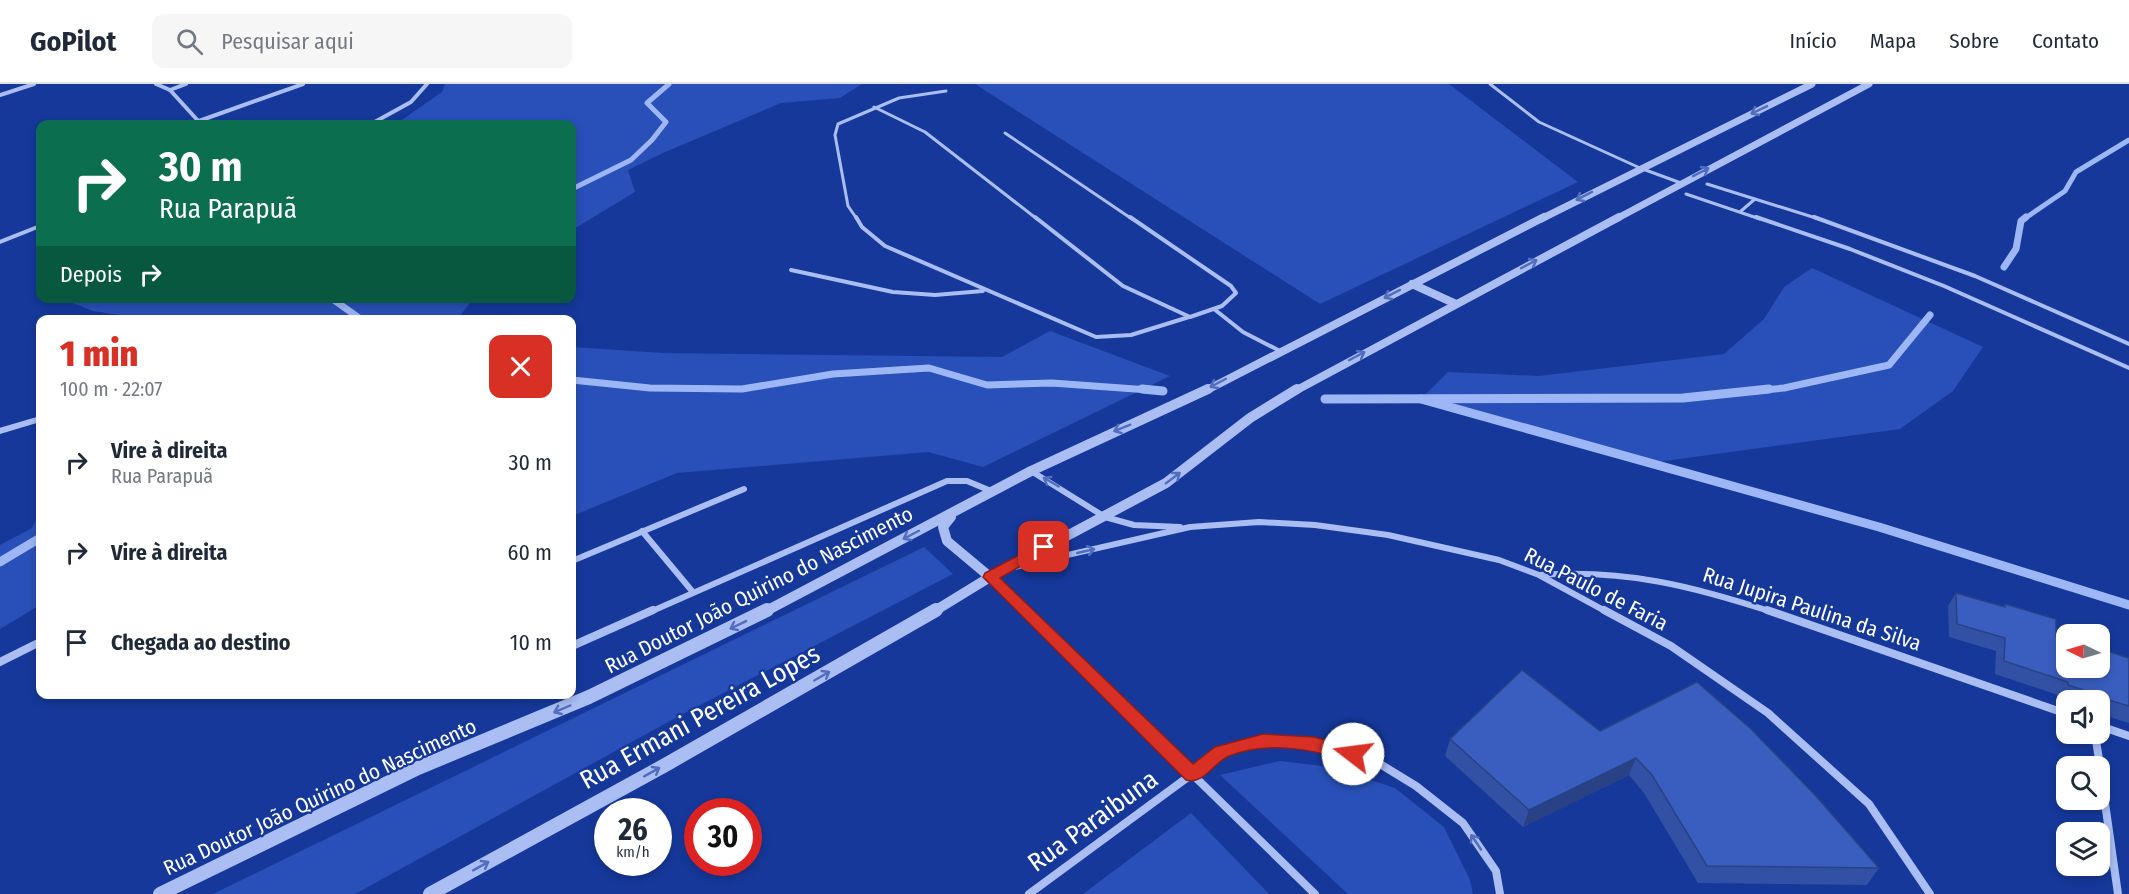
<!DOCTYPE html>
<html lang="pt">
<head>
<meta charset="utf-8">
<style>
	:root { --surface:#fff; --page:#f6f6f7; --text:#1f2937; --muted:#747a83; --line:#e0e1e3; --accent:#d93025 }
	body { margin:0; font-family:"Fira Sans Condensed",sans-serif; background:var(--page); color:var(--text); height:100vh; display:flex; flex-direction:column; font-size:22px; white-space:nowrap }
	* { box-sizing:border-box; margin:0 }
	p { font-size:20px; color:var(--muted) }
	.icon { flex:none; width:33px; height:33px; fill:none; stroke:currentColor; stroke-width:2; stroke-linecap:round; stroke-linejoin:round }
	.map { position:relative; flex:1; overflow:hidden }
	.panel { position:absolute; left:36px; top:231px; width:540px; height:384px; display:flex; flex-direction:column; background:var(--surface); border-radius:12px; box-shadow:0 3px 9px #0003 }
	.panel>* { flex:none }
	.guide { position:absolute; left:36px; top:36px; width:540px; height:183px; border-radius:12px; box-shadow:0 3px 9px #0003; background:#0b6e4f; color:#fff; overflow:hidden }
	.needle { width:39px; rotate:275deg }
	.controls { position:absolute; left:2056px; top:540px; display:grid; gap:12px }
	.controls a { display:grid; place-items:center; width:54px; height:54px; border-radius:12px; background:var(--surface); box-shadow:0 3px 9px #0003; font-size:30px }
	.speed { position:absolute; left:594px; top:714px; display:flex; gap:12px; font-size:30px; font-weight:700; text-align:center }
	.speed>* { display:grid; place-content:center; width:78px; height:78px; border-radius:50%; background:var(--surface); box-shadow:0 3px 9px #0003; line-height:1 }
	.speed small { font-size:15px; font-weight:400 }
	.speed .limit { border:9px solid #d22; background:#fff; color:#111 }
	.pin { position:absolute; display:grid; place-items:center; width:51px; height:51px; color:#fff; margin:-26px; border-radius:12px; box-shadow:0 3px 9px #0006 }
	.me { position:absolute; width:66px; margin:-33px; rotate:285deg; stroke-linejoin:round; filter:drop-shadow(0 0 4px #0008) }
	.turn { display:flex; align-items:center; gap:21px; height:126px; padding:0 24px; font-size:27px }
	.turn .icon { width:78px; height:78px; stroke-width:2.5 }
	.turn b { display:block; font-size:42px; line-height:51px }
	.then { display:flex; align-items:center; height:57px; padding:0 24px; background:#0003; gap:12px; font-size:22px }
	.round { display:grid; place-items:center; flex:none; width:63px; height:63px; border-radius:12px; background:var(--page) }
	.summary { display:flex; align-items:center; justify-content:space-between; height:102px; padding:0 24px }
	h1 { font-size:36px; font-weight:800; line-height:45px; color:var(--accent) }
	ul { padding:0; list-style:none }
	li { display:flex; align-items:center; gap:18px; height:90px; padding:0 24px }
	li div { flex:1 }
	li b { display:block; font-size:22px }
	li em { font-style:normal }
	header { display:flex; align-items:center; gap:36px; box-sizing:border-box; height:84px; padding:0 30px; background:var(--surface); border-bottom:2px solid var(--line) }
	header strong { font-size:28px }
	nav { display:flex; gap:33px; margin-inline-start:auto; font-size:21px }
	.search { width:420px; height:54px; background:var(--page); display:flex; align-items:center; gap:15px; box-sizing:border-box; padding:0 21px; border-radius:12px; color:var(--muted); font-size:22px }
	.map>svg:first-child { display:block }
</style>
</head>
<body>
<header>
<strong>GoPilot</strong>
<div class="search"><svg class="icon" aria-label="search" viewBox="0 0 24 24"><circle cx="10" cy="10" r="6"/><path d="M15 15l6 6"/></svg>Pesquisar aqui</div>
<nav><a>Início</a><a>Mapa</a><a>Sobre</a><a>Contato</a></nav>
</header>
<div class="map">
<svg width="2129" height="810" viewBox="0 0 2129 810">
	<rect width="100%" height="100%" fill="#15389a"/>
	<!-- green -->
	<g fill="#2950b8">
		<polygon points="445,0 862,0 840,14 781,19 663,69 628,86 635,108 572,146 572,40 396,40 442,8"/>
		<polygon points="975,0 1449,0 1578,98 1320,220"/>
		<polygon points="1812,184 1983,263 1953,307 1900,345 1650,379 1421,315 1448,288 1539,292 1724,270 1764,235 1784,203"/>
		<polygon points="62,215 473,215 459,233 461,236 145,235 93,227"/>
		<polygon points="1050,247 1170,292 983,383 928,368 677,389 572,432 572,263 663,269 1002,273"/>
		<polygon points="40,428 40,521 0,545 0,461 32,444"/>
		<polygon points="924,463 953,490 681,631 355,810 213,810"/>
		<polygon points="1280,677 1331,683 1395,704 1444,743 1470,796 1473,810 1348,810 1220,691"/>
		<polygon points="1191,729 1269,810 1083,810"/>
	</g>
	<g fill="none" stroke-linecap="round" stroke-linejoin="round">
		<!-- stream-far2 -->
		<g stroke="#9db6f5" stroke-width="5">
			<polyline points="572,105 631,76 652,56 666,38 647,19 669,0"/>
			<polyline points="2024,135 2065,107 2076,88 2129,56"/>
		</g>
		<!-- stream-far1 -->
		<g stroke="#9db6f5" stroke-width="7">
			<polyline points="2004,183 2016,165 2021,137 2026,133"/>
			<polyline points="331,214 362,236"/>
			<polyline points="572,296 650,304 742,305 833,290 929,284 987,301 1052,299 1163,307"/>
			<polyline points="1754,307 1784,304 1889,281 1930,231"/>
		</g>
		<!-- stream -->
		<g stroke="#9db6f5" stroke-width="9">
			<polyline points="1142,305 1163,307"/>
			<polyline points="1325,315 1683,314 1769,305"/>
			<polyline points="1421,315 1879,443 2129,521"/>
			<polyline points="0,478 40,454"/>
		</g>
		<!-- service-far1 -->
		<g stroke="#aabef3" stroke-width="3">
			<polyline points="1490,0 1539,38 1640,84 1681,99"/>
			<polyline points="874,23 925,48 1037,135"/>
			<polyline points="1005,49 1132,135"/>
			<polyline points="1707,100 1819,135"/>
			<polyline points="1686,110 1760,135"/>
			<polyline points="1741,127 1755,115"/>
			<polyline points="857,135 848,122 835,51 838,40 899,14 946,7"/>
		</g>
		<!-- service -->
		<g stroke="#aabef3" stroke-width="4">
			<polyline points="856,133 862,143 885,162 1096,253 1131,251 1189,233"/>
			<polyline points="1035,133 1123,202 1190,233 1222,222 1236,209 1231,202 1130,133"/>
			<polyline points="1756,133 1850,165 1944,202 2129,284"/>
			<polyline points="1814,133 1975,192 2129,260"/>
			<polyline points="0,158 40,142"/>
			<polyline points="791,186 893,208 935,211 983,207"/>
			<polyline points="1214,225 1243,248 1280,267"/>
		</g>
		<!-- minor-far2 -->
		<g stroke="#aabef3" stroke-width="4">
			<polyline points="156,0 170,6 201,40"/>
			<polyline points="170,6 186,0"/>
			<polyline points="0,11 34,0"/>
			<polyline points="199,37 303,0"/>
			<polyline points="371,40 411,18 427,0"/>
		</g>
		<!-- minor-far1 -->
		<g stroke="#aabef3" stroke-width="6">
			<polyline points="0,347 40,335"/>
			<polyline points="1031,387 1105,433 1134,441 1180,443"/>
			<polyline points="642,447 692,507"/>
			<polyline points="572,477 744,405"/>
			<polyline points="1015,483 1190,443 1259,438 1315,441 1388,451 1499,476 1539,491 1607,528"/>
			<path d="M 1540,491 C 1625,485 1692,502 1772,528"/>
			<polyline points="990,493 1026,528"/>
			<polyline points="650,528 947,397 967,397 991,407"/>
		</g>
		<!-- minor -->
		<g stroke="#aabef3" stroke-width="8">
			<polyline points="1024,526 1315,810"/>
			<polyline points="1604,526 1671,562 1768,629 1869,720 1930,810"/>
			<polyline points="1767,526 2067,630"/>
			<polyline points="572,562 653,526"/>
			<polyline points="0,578 40,558"/>
			<polyline points="2100,642 2129,652"/>
			<polyline points="2095,650 2100,682"/>
			<polyline points="2100,684 2118,810"/>
			<polyline points="1029,810 1222,668 1263,657 1314,660 1372,675 1416,702 1463,739 1496,787 1500,810"/>
		</g>
		<!-- tertiary-far3 -->
		<g stroke="#aabef3" stroke-width="7">
			<polyline points="1541,135 1812,0"/>
			<polyline points="1616,135 1869,0"/>
		</g>
		<!-- tertiary-far2 -->
		<g stroke="#aabef3" stroke-width="8">
			<polyline points="1412,200 1456,220"/>
			<polyline points="1205,307 1544,133"/>
			<polyline points="1295,307 1619,133"/>
		</g>
		<!-- tertiary-far1 -->
		<g stroke="#aabef3" stroke-width="10">
			<polyline points="951,433 943,443 947,457 990,493"/>
			<polyline points="764,528 1031,387 1208,305"/>
			<polyline points="933,528 990,493 1166,399 1250,334 1297,305"/>
		</g>
		<!-- tertiary -->
		<g stroke="#aabef3" stroke-width="14">
			<polyline points="160,810 418,684 589,613 767,526"/>
			<polyline points="430,810 667,680 936,526"/>
		</g>
	</g>
	<!-- wall -->
	<g fill="#3251a5">
		<polygon points="1956,509 2003,523 2005,520 2056,552 2129,574 2129,639 2100,630 2100,616 2067,616 2067,618 2058,615 2058,611 1995,590 1996,567 1949,553 1948,522"/>
		<polygon points="1600,647 1879,784 1867,801 1698,799 1644,709 1629,691 1523,743 1445,672 1450,655"/>
	</g>
	<!-- shaded-wall -->
	<polygon fill="#294286" points="1636,674 1629,691 1523,743 1529,726"/>
	<!-- building -->
	<g fill="#3a5ec0" stroke="#294286" stroke-width="1.5">
		<polygon points="1956,509 2005,523 2005,520 2056,535 2056,552 2067,556 2067,584 2100,584 2100,565 2129,574 2129,622 2102,614 2102,612 2068,601 2068,598 2004,577 2005,554 1957,540"/>
		<polygon points="1522,586 1600,647 1697,598 1751,645 1815,711 1879,784 1707,782 1652,691 1636,674 1529,726 1450,655"/>
	</g>
	<!-- one-way arrows -->
	<defs><path id="oneway-shaft" d="M-6 0H5M1.5-3L5.5 0L1.5 3" fill="none" stroke-width="1.6" stroke-linecap="round" stroke-linejoin="round" transform="scale(1.5)"/></defs>
	<g stroke="#516ebe">
		<use href="#oneway-shaft" transform="translate(1759 26) rotate(154)"/>
		<use href="#oneway-shaft" transform="translate(1701 88) rotate(-27)"/>
		<use href="#oneway-shaft" transform="translate(1584 112) rotate(153)"/>
		<use href="#oneway-shaft" transform="translate(1529 180) rotate(-28)"/>
		<use href="#oneway-shaft" transform="translate(1392 210) rotate(153)"/>
		<use href="#oneway-shaft" transform="translate(1357 272) rotate(-28)"/>
		<use href="#oneway-shaft" transform="translate(1218 299) rotate(152)"/>
		<use href="#oneway-shaft" transform="translate(1122 344) rotate(158)"/>
		<use href="#oneway-shaft" transform="translate(1173 394) rotate(-37)"/>
		<use href="#oneway-shaft" transform="translate(1051 398) rotate(-150)"/>
		<use href="#oneway-shaft" transform="translate(911 451) rotate(152)"/>
		<use href="#oneway-shaft" transform="translate(1086 467) rotate(-13)"/>
		<use href="#oneway-shaft" transform="translate(738 541) rotate(154)"/>
		<use href="#oneway-shaft" transform="translate(822 592) rotate(-30)"/>
		<use href="#oneway-shaft" transform="translate(562 625) rotate(157)"/>
		<use href="#oneway-shaft" transform="translate(652 688) rotate(-29)"/>
		<use href="#oneway-shaft" transform="translate(1476 758) rotate(-124)"/>
		<use href="#oneway-shaft" transform="translate(481 782) rotate(-29)"/>
	</g>
	<!-- route -->
	<path fill="#d93025" stroke="#8d1f18" stroke-width="1.5" d="M 1044,458 L 1049,460 L 1051,463 L 1049,466 L 1000,494 L 1193,680 L 1215,663 L 1263,650 L 1314,653 L 1359,665 L 1361,670 L 1359,675 L 1353,677 C 1312,666 1269,656 1229,672 C 1214,678 1204,701 1186,696 L 983,493 L 985,489 Z"/>
	<g text-anchor="middle" dominant-baseline="central" stroke-width="4.5" stroke-linejoin="round" paint-order="stroke">
		<!-- street labels -->
		<g font-size="21" fill="#fff" stroke="#15389a">
			<text transform="translate(1596 505) rotate(27)">Rua Paulo de Faria</text>
			<text transform="translate(759 506) rotate(-27)">Rua Doutor João Quirino do Nascimento</text>
			<text transform="translate(1812 525) rotate(18)">Rua Jupira Paulina da Silva</text>
			<text transform="translate(320 713) rotate(-25)">Rua Doutor João Quirino do Nascimento</text>
		</g>
		<!-- near-street labels -->
		<g font-size="26" fill="#fff" stroke="#15389a">
			<text transform="translate(700 633) rotate(-29)">Rua Ermani Pereira Lopes</text>
			<text transform="translate(1093 737) rotate(-36)">Rua Paraibuna</text>
		</g>
	</g>
</svg>
<div class="controls">
<a><svg class="needle" viewBox="-14 -14 28 28"><path d="M0-13l5 13h-10z" fill="#e53935"/><path d="M0 13l5-13h-10z" fill="#747a83"/></svg></a>
<a><svg class="icon" aria-label="sound" viewBox="0 0 24 24"><path d="M4 9h4l5-4v14l-5-4H4zM17 9q2 3 0 6"/></svg></a>
<a><svg class="icon" aria-label="search" viewBox="0 0 24 24"><circle cx="10" cy="10" r="6"/><path d="M15 15l6 6"/></svg></a>
<a><svg class="icon" aria-label="layers" viewBox="0 0 24 24"><path d="M12 4l9 5-9 5-9-5zM3 14l9 5 9-5"/></svg></a>
</div>
<div class="speed"><div>26<small>km/h</small></div><div class="limit">30</div></div>
<div class="pin" style="left:1044px;top:463px;background:#d93025"><svg class="icon" aria-label="arrive" viewBox="0 0 24 24"><path d="M6 21V4h12l-3 4 3 4H6"/></svg></div>
<svg class="me" style="left:1353px;top:670px" viewBox="-20 -20 40 40"><circle r="19" fill="#fff"/><path d="M0-13L10 11 0 6-10 11z" fill="#d93025"/></svg>
<div class="guide">
<div class="turn"><svg class="icon" aria-label="right" viewBox="0 0 24 24"><path d="M7 20v-9h11M14 6l5 5-5 5"/></svg><div><b>30 m</b>Rua Parapuã</div></div>
<div class="then">Depois<svg class="icon" aria-label="right" viewBox="0 0 24 24"><path d="M7 20v-9h11M14 6l5 5-5 5"/></svg></div>
</div>
<section class="panel">
<div class="summary"><div><h1>1 min</h1><p>100 m · 22:07</p></div><a class="round" style="background:#d93025;color:#fff"><svg class="icon" aria-label="close" viewBox="0 0 24 24"><path d="M6 6l12 12M18 6L6 18"/></svg></a></div>
<ul>
<li><svg class="icon" aria-label="right" viewBox="0 0 24 24"><path d="M7 20v-9h11M14 6l5 5-5 5"/></svg><div><b>Vire à direita</b><p>Rua Parapuã</p></div><em>30 m</em></li>
<li><svg class="icon" aria-label="right" viewBox="0 0 24 24"><path d="M7 20v-9h11M14 6l5 5-5 5"/></svg><div><b>Vire à direita</b></div><em>60 m</em></li>
<li><svg class="icon" aria-label="arrive" viewBox="0 0 24 24"><path d="M6 21V4h12l-3 4 3 4H6"/></svg><div><b>Chegada ao destino</b></div><em>10 m</em></li>
</ul>
</section>
</div>
</body>
</html>
